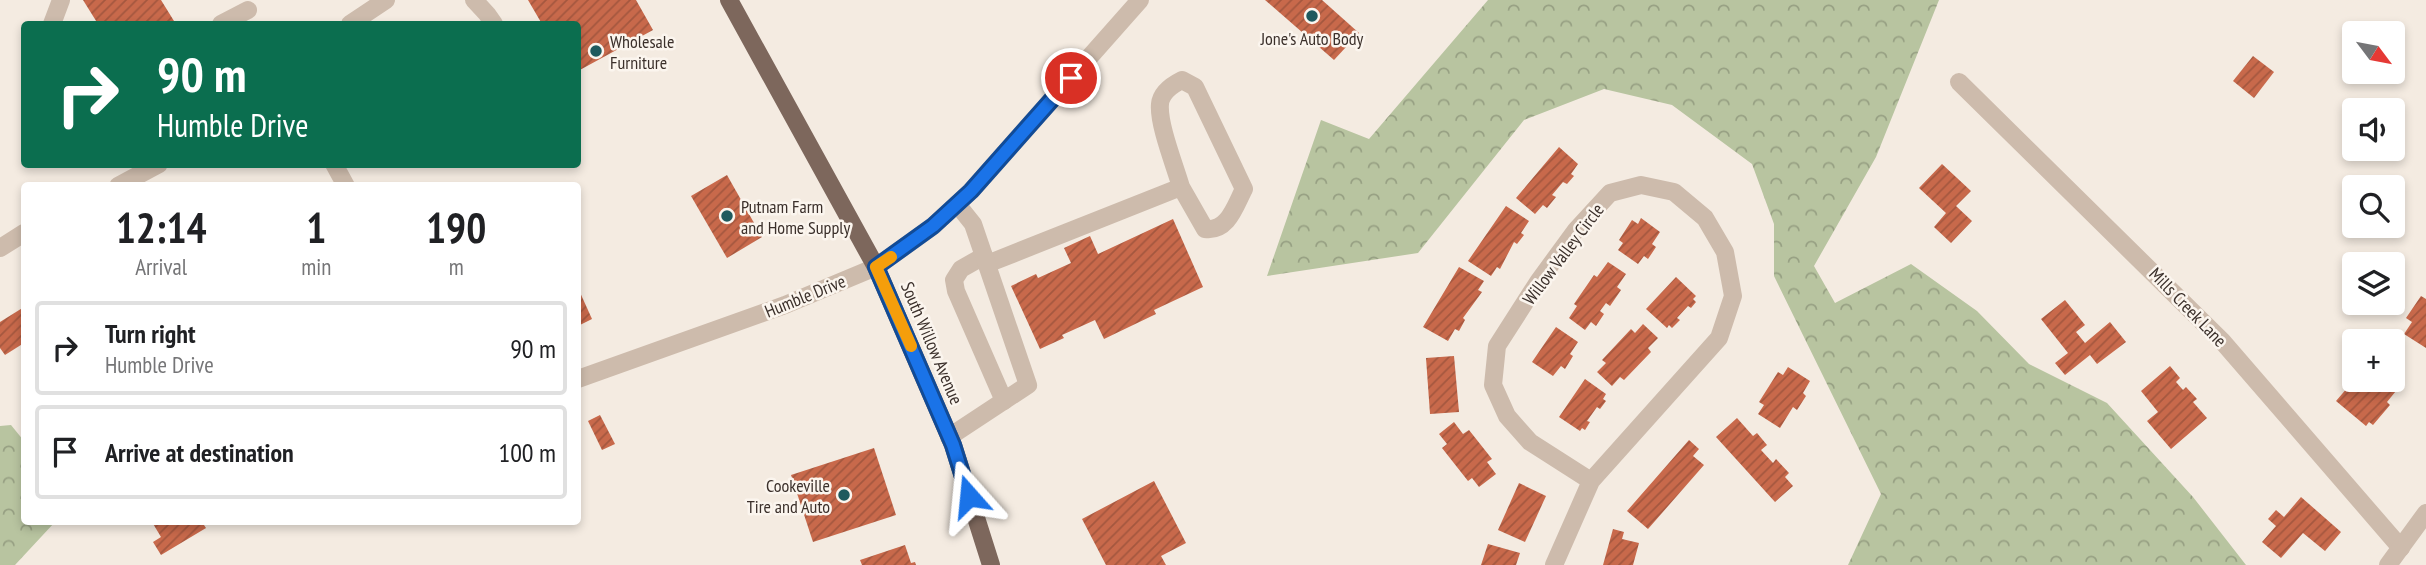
<!DOCTYPE html>
<html lang="en">
<head>
<meta charset="utf-8">
<style>
	:root { --surface:#fff; --page:#f2f2f2; --text:#202124; --muted:#757577; --line:#e0e0e0 }
	body { margin:0; font-family:"PT Sans Narrow",sans-serif; background:var(--page); color:var(--text); height:100vh; display:flex; flex-direction:column; font-size:26px; white-space:nowrap }
	* { box-sizing:border-box; margin:0 }
	p { font-size:23px; color:var(--muted) }
	.icon { flex:none; width:38px; height:38px; fill:none; stroke:currentColor; stroke-width:2; stroke-linecap:round; stroke-linejoin:round }
	.map { position:relative; flex:1; overflow:hidden }
	.sheet { position:absolute; left:21px; top:182px; width:560px; height:343px; display:flex; flex-direction:column; background:var(--surface); border-radius:7px; box-shadow:0 4px 10px #0003 }
	.sheet>* { flex:none }
	.top-card { position:absolute; left:21px; top:21px; width:560px; height:147px; border-radius:7px; box-shadow:0 4px 10px #0003; background:#0b6e4f; color:#fff; overflow:hidden }
	.needle { width:46px; rotate:122deg }
	.fabs { position:absolute; left:2342px; top:21px; display:grid; gap:14px }
	.fabs a { display:grid; place-items:center; width:63px; height:63px; border-radius:7px; background:var(--surface); box-shadow:0 4px 10px #0003; font-size:35px }
	.pin { position:absolute; display:grid; place-items:center; width:60px; height:60px; color:#fff; margin:-30px; border:4px solid #fff; border-radius:50%; box-shadow:0 2px 7px #0007 }
	.me { position:absolute; width:77px; margin:-38px; rotate:342deg; stroke-linejoin:round; filter:drop-shadow(0 0 5px #0008) }
	.turn { display:flex; align-items:center; gap:24px; height:147px; padding:0 21px; font-size:32px }
	.turn .icon { width:91px; height:91px; stroke-width:2.5 }
	.turn b { display:block; font-size:49px; line-height:60px }
	.eta { display:flex; justify-content:space-evenly; align-items:center; height:119px; text-align:center }
	.eta b { font-size:42px; font-weight:700; line-height:49px }
	ul { padding:0; list-style:none }
	li { display:flex; align-items:center; gap:21px; height:94px; margin:0 14px 10px; padding:0 7px; border:4px solid var(--line); border-radius:7px }
	li div { flex:1 }
	li b { display:block; font-size:26px }
	li em { font-style:normal }
	.map>svg:first-child { display:block }
</style>
</head>
<body>
<div class="map">
<svg width="2426" height="565" viewBox="0 0 2426 565">
	<defs>
		<pattern id="forest-crowns" width="20" height="18" patternUnits="userSpaceOnUse" patternTransform="scale(1.75)"><rect width="20" height="18" fill="#b8c4a0"/><path d="M2 6a3 3 0 1 1 6 0M12 15a3 3 0 1 1 6 0" fill="none" stroke="#97a083"/></pattern>
		<pattern id="building-hatch" width="6" height="6" patternUnits="userSpaceOnUse" patternTransform="scale(1.75)"><rect width="6" height="6" fill="#c8694b"/><path d="M-1 1l2-2M0 6l6-6M5 7l2-2" fill="none" stroke="#a4573f"/></pattern>
	</defs>
	<rect width="100%" height="100%" fill="#f4ebe1"/>
	<!-- forest -->
	<g fill="url(#forest-crowns)">
		<polygon points="1488,0 1939,0 1876,157 1814,266 1835,303 1911,264 1977,311 2029,364 2107,403 2193,497 2246,565 1848,565 1881,494 1774,276 1774,224 1752,164 1672,105 1604,89 1524,120 1418,253 1267,276 1321,120 1369,139"/>
		<polygon points="11,425 24,441 24,522 55,522 15,565 0,565 0,426"/>
	</g>
	<!-- building -->
	<g fill="url(#building-hatch)">
		<polygon points="83,0 161,0 174,21 169,24 143,24 141,21 136,24 98,24"/>
		<polygon points="528,0 636,0 653,30 578,71 578,24 542,24"/>
		<polygon points="1265,0 1322,0 1359,33 1334,60"/>
		<polygon points="2253,56 2274,72 2254,98 2233,81"/>
		<polygon points="1559,147 1578,164 1571,174 1574,176 1567,184 1563,182 1552,195 1556,197 1547,208 1543,205 1535,214 1516,198"/>
		<polygon points="1942,164 1971,191 1956,206 1972,221 1951,243 1934,227 1946,213 1919,188"/>
		<polygon points="727,175 762,237 727,258 691,196"/>
		<polygon points="1506,206 1529,221 1521,233 1524,235 1517,244 1514,242 1500,269 1497,267 1491,276 1468,261"/>
		<polygon points="1641,218 1660,232 1652,244 1656,247 1648,259 1644,256 1638,264 1618,250 1623,243 1619,240 1632,220 1638,224"/>
		<polygon points="1173,219 1203,287 1154,310 1156,314 1104,339 1095,320 1062,335 1064,338 1040,349 1011,286 1036,274 1038,278 1071,263 1064,248 1090,236 1098,254"/>
		<polygon points="1608,262 1626,274 1617,287 1621,290 1610,306 1606,303 1600,311 1604,314 1596,326 1591,322 1585,330 1569,318 1577,306 1574,304 1594,275 1597,277"/>
		<polygon points="1459,267 1484,281 1478,290 1482,292 1463,318 1465,320 1459,331 1455,329 1448,341 1423,327"/>
		<polygon points="1676,277 1696,296 1693,299 1696,302 1691,308 1688,306 1677,318 1680,320 1672,328 1669,325 1667,328 1646,309"/>
		<polygon points="578,288 592,319 578,326"/>
		<polygon points="2421,296 2426,299 2426,348 2404,334 2412,322 2406,318"/>
		<polygon points="2065,300 2085,325 2076,332 2085,343 2110,322 2126,342 2097,364 2090,355 2065,375 2055,363 2068,353 2041,319"/>
		<polygon points="24,307 24,343 5,355 0,348 0,322"/>
		<polygon points="1643,324 1658,338 1648,348 1651,352 1624,380 1620,377 1612,386 1597,372 1606,363 1602,360 1631,329 1635,333"/>
		<polygon points="1556,327 1578,342 1570,354 1573,356 1565,369 1561,366 1553,376 1532,362"/>
		<polygon points="1454,356 1459,412 1430,414 1426,358"/>
		<polygon points="2170,366 2180,378 2176,382 2183,390 2186,387 2197,399 2193,402 2207,418 2171,449 2147,421 2158,412 2141,391"/>
		<polygon points="1788,367 1810,381 1803,393 1806,396 1797,410 1793,407 1780,428 1758,414 1764,405 1759,402 1778,372 1783,375"/>
		<polygon points="1585,379 1606,394 1603,399 1606,401 1600,409 1597,407 1587,421 1590,422 1585,430 1582,428 1580,431 1559,417"/>
		<polygon points="2354,380 2393,380 2400,386 2387,402 2390,405 2373,425 2369,422 2366,426 2336,401"/>
		<polygon points="600,415 615,444 602,450 588,421"/>
		<polygon points="1737,418 1753,436 1757,433 1767,445 1761,450 1773,463 1776,459 1789,473 1785,477 1793,486 1775,502 1716,437"/>
		<polygon points="1454,422 1463,434 1469,430 1492,459 1487,462 1496,474 1479,487 1472,478 1468,481 1442,448 1447,444 1439,434"/>
		<polygon points="1689,440 1699,449 1693,456 1704,465 1648,529 1627,511"/>
		<polygon points="874,448 896,515 813,542 791,475"/>
		<polygon points="1154,481 1186,543 1161,556 1166,565 1106,565 1082,519"/>
		<polygon points="1519,483 1546,496 1525,542 1498,530"/>
		<polygon points="2301,497 2341,532 2325,551 2303,533 2281,558 2262,542 2276,526 2268,519 2276,510 2284,517"/>
		<polygon points="152,522 202,522 206,528 161,555 153,542 161,537"/>
		<polygon points="1613,529 1624,532 1622,539 1639,543 1633,565 1603,565"/>
		<polygon points="1488,544 1520,553 1516,565 1481,565"/>
		<polygon points="905,545 911,563 915,562 916,565 862,565 860,560"/>
	</g>
	<g fill="none" stroke-linecap="round" stroke-linejoin="round">
		<!-- minor -->
		<g stroke="#cdbbac" stroke-width="18">
			<polyline points="474,0 487,14 494,24"/>
			<polyline points="52,24 61,0"/>
			<polyline points="221,24 248,10"/>
			<polyline points="350,24 386,0"/>
			<polyline points="1959,82 2222,341 2401,548"/>
			<polyline points="334,164 346,186"/>
			<polyline points="118,186 159,164"/>
			<polyline points="0,248 24,233"/>
			<polyline points="984,256 961,269 954,280 956,291 1004,401"/>
			<path d="M 987,264 L 1181,187 L 1205,229 C 1228,232 1235,206 1244,189 L 1195,87 L 1182,80 C 1172,85 1161,92 1160,104 C 1158,124 1175,166 1181,187"/>
			<polyline points="578,379 785,305 876,267 933,226 971,191 1140,0"/>
			<polyline points="949,437 1028,385 973,224 957,204"/>
			<polyline points="1554,565 1591,481 1719,338 1733,296 1725,252 1705,218 1674,192 1641,185 1610,193 1576,230 1538,282 1497,346 1493,385 1507,416 1530,442 1591,481"/>
			<polyline points="2388,565 2426,513"/>
		</g>
		<!-- major -->
		<polyline stroke="#7d675c" stroke-width="18" points="729,0 876,267 953,445 991,565"/>
	</g>
	<g fill="none" stroke-linecap="round" stroke-linejoin="round">
		<!-- route casing -->
		<g stroke="#114b97" stroke-width="18">
			<polyline id="route" points="969,496 953,445 876,267 933,226 971,191 1071,78"/>
		</g>
		<!-- route -->
		<use href="#route" stroke="#1a73e8" stroke-width="12"/>
		<!-- slow -->
		<polyline stroke="#f59e0b" stroke-width="12" points="891,257 876,267 911,346"/>
	</g>
	<!-- markers -->
	<g fill="#1f5a5e" stroke="#fbf5ee" stroke-width="2.5">
		<circle cx="1312" cy="16" r="7"/>
		<circle cx="596" cy="51" r="7"/>
		<circle cx="727" cy="216" r="7"/>
		<circle cx="844" cy="495" r="7"/>
	</g>
	<g text-anchor="middle" dominant-baseline="central" stroke-width="5" stroke-linejoin="round" paint-order="stroke">
		<!-- poi labels -->
		<g font-size="18" fill="#3b302b" stroke="#fbf5ee" text-anchor="start">
			<text x="1312" y="38" text-anchor="middle">Jone's Auto Body</text>
			<text x="610" y="41">Wholesale<tspan x="610" dy="21">Furniture</tspan></text>
			<text x="741" y="206">Putnam Farm<tspan x="741" dy="21">and Home Supply</tspan></text>
			<text x="830" y="485" text-anchor="end">Cookeville<tspan x="830" dy="21">Tire and Auto</tspan></text>
		</g>
		<!-- street labels -->
		<g font-size="18" fill="#3b302b" stroke="#fbf5ee">
			<text transform="translate(1563 254) rotate(-53)">Willow Valley Circle</text>
			<text transform="translate(805 296) rotate(-22)">Humble Drive</text>
			<text transform="translate(2188 307) rotate(46)">Mills Creek Lane</text>
			<text transform="translate(932 343) rotate(67)">South Willow Avenue</text>
		</g>
	</g>
</svg>
<div class="fabs">
<a><svg class="needle" viewBox="-14 -14 28 28"><path d="M0-13l5 13h-10z" fill="#e53935"/><path d="M0 13l5-13h-10z" fill="#757577"/></svg></a>
<a><svg class="icon" aria-label="sound" viewBox="0 0 24 24"><path d="M4 9h4l5-4v14l-5-4H4zM17 9q2 3 0 6"/></svg></a>
<a><svg class="icon" aria-label="search" viewBox="0 0 24 24"><circle cx="10" cy="10" r="6"/><path d="M15 15l6 6"/></svg></a>
<a><svg class="icon" aria-label="layers" viewBox="0 0 24 24"><path d="M12 4l9 5-9 5-9-5zM3 14l9 5 9-5"/></svg></a>
<a>+</a>
</div>
<div class="pin" style="left:1071px;top:78px;background:#d93025"><svg class="icon" aria-label="arrive" viewBox="0 0 24 24"><path d="M6 21V4h12l-3 4 3 4H6"/></svg></div>
<svg class="me" style="left:969px;top:496px" viewBox="-20 -20 40 40"><path d="M0-17L14 15 0 8-14 15z" fill="#1a73e8" stroke="#fff" stroke-width="4"/></svg>
<div class="top-card">
<div class="turn"><svg class="icon" aria-label="right" viewBox="0 0 24 24"><path d="M7 20v-9h11M14 6l5 5-5 5"/></svg><div><b>90 m</b>Humble Drive</div></div>
</div>
<section class="sheet">
<div class="eta">
<div><b>12:14</b><p>Arrival</p></div>
<div><b>1</b><p>min</p></div>
<div><b>190</b><p>m</p></div>
</div>
<ul>
<li><svg class="icon" aria-label="right" viewBox="0 0 24 24"><path d="M7 20v-9h11M14 6l5 5-5 5"/></svg><div><b>Turn right</b><p>Humble Drive</p></div><em>90 m</em></li>
<li><svg class="icon" aria-label="arrive" viewBox="0 0 24 24"><path d="M6 21V4h12l-3 4 3 4H6"/></svg><div><b>Arrive at destination</b></div><em>100 m</em></li>
</ul>
</section>
</div>
</body>
</html>
